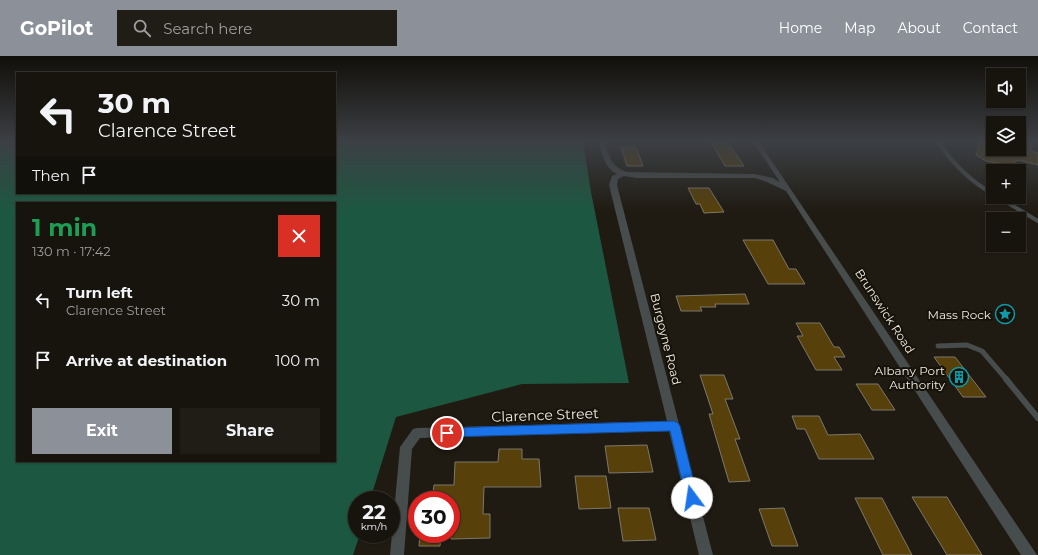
<!DOCTYPE html>
<html lang="en">
<head>
<meta charset="utf-8">
<style>
	:root { --surface:#17140e; --page:#201d17; --text:#f1f3f6; --muted:#9e9e9e; --line:#36332e; --accent:#8c9099 }
	body { margin:0; font-family:Montserrat,sans-serif; background:var(--page); color:var(--text); height:100vh; display:flex; flex-direction:column; font-size:15px; white-space:nowrap }
	* { box-sizing:border-box; margin:0 }
	p { font-size:13px; color:var(--muted) }
	.icon { flex:none; width:22px; height:22px; fill:none; stroke:currentColor; stroke-width:2; stroke-linecap:round; stroke-linejoin:round }
	.map { position:relative; flex:1; overflow:hidden }
	.sheet { position:absolute; left:16px; top:146px; width:320px; height:260px; display:flex; flex-direction:column; background:var(--surface); border-radius:0px; box-shadow:0 1px 3px #0004,0 0 0 1px var(--line) }
	.sheet>* { flex:none }
	.banner { position:absolute; left:16px; top:16px; width:320px; height:122px; border-radius:0px; box-shadow:0 1px 3px #0004,0 0 0 1px var(--line); background:#17140e; color:var(--text); overflow:hidden }
	.buttons { position:absolute; left:986px; top:12px; display:grid; gap:8px }
	.buttons a { display:grid; place-items:center; width:40px; height:40px; border-radius:0px; background:var(--surface); box-shadow:0 1px 3px #0004,0 0 0 1px var(--line); font-size:20px }
	.speed { position:absolute; left:348px; top:435px; display:flex; gap:8px; font-size:20px; font-weight:700; text-align:center }
	.speed>* { display:grid; place-content:center; width:52px; height:52px; border-radius:50%; background:var(--surface); box-shadow:0 1px 3px #0004,0 0 0 1px var(--line); line-height:1 }
	.speed small { font-size:10px; font-weight:400 }
	.speed .limit { border:6px solid #d22; background:#fff; color:#111 }
	.pin { position:absolute; display:grid; place-items:center; width:34px; height:34px; color:#fff; margin:-17px; border:2px solid #fff; border-radius:50%; box-shadow:0 1px 4px #0007 }
	.me { position:absolute; width:44px; margin:-22px; rotate:346deg; stroke-linejoin:round; filter:drop-shadow(0 0 3px #0008) }
	.turn { display:flex; align-items:center; gap:14px; height:84px; padding:0 16px; font-size:18px }
	.turn .icon { width:52px; height:52px; stroke-width:2.5 }
	.turn b { display:block; font-size:28px; line-height:34px }
	.then { display:flex; align-items:center; height:38px; padding:0 16px; background:#0003; gap:8px; font-size:15px }
	.round { display:grid; place-items:center; flex:none; width:42px; height:42px; border-radius:0px; background:var(--page) }
	.headline { display:flex; align-items:center; justify-content:space-between; height:68px; padding:0 16px }
	h1 { font-size:24px; font-weight:700; line-height:30px; color:#1e9e55 }
	.cta { display:flex; gap:8px; margin-top:auto; padding:8px 16px }
	.cta a { flex:1; height:46px; border-radius:0px; background:var(--accent); color:#fff; font-size:16px; font-weight:700; line-height:46px; text-align:center }
	.cta a+a { background:var(--page); color:var(--text) }
	ul { padding:0; list-style:none }
	li { display:flex; align-items:center; gap:12px; height:60px; padding:0 16px }
	li div { flex:1 }
	li b { display:block; font-size:15px }
	li em { font-style:normal }
	header { display:flex; align-items:center; gap:24px; box-sizing:border-box; height:56px; padding:0 20px; background:var(--accent); color:#fff }
	header strong { font-size:19px }
	nav { display:flex; gap:22px; margin-inline-start:auto; font-size:14px }
	.search { width:280px; height:36px; background:var(--page); display:flex; align-items:center; gap:10px; box-sizing:border-box; padding:0 14px; border-radius:0px; color:var(--muted); font-size:15px }
	.map>svg:first-child { display:block }
</style>
</head>
<body>
<header>
<strong>GoPilot</strong>
<div class="search"><svg class="icon" aria-label="search" viewBox="0 0 24 24"><circle cx="10" cy="10" r="6"/><path d="M15 15l6 6"/></svg>Search here</div>
<nav><a>Home</a><a>Map</a><a>About</a><a>Contact</a></nav>
</header>
<div class="map">
<svg width="1038" height="499" viewBox="0 0 1038 499">
	<rect width="100%" height="100%" fill="#1f1b12"/>
	<!-- forest -->
	<path fill="#1c5841" fill-rule="evenodd" d="M 0,86 L 17,86 L 17,137 L 335,137 L 335,86 L 583,86 L 591,136 L 629,327 L 522,328 L 396,361 L 370,444 L 357,444 L 357,478 L 360,478 L 353,499 L 0,499 ZM 17,147 L 335,147 L 335,405 L 17,405 Z"/>
	<!-- building -->
	<g fill="#574009" stroke="#7d786d">
		<polygon points="711,86 728,86 744,110 725,110"/>
		<polygon points="980,86 993,86 993,94 1007,99 1019,93 1019,86 1029,87 1036,86 1030,93 1031,95 1038,97 1038,109 1018,104 1010,109 986,105 976,99"/>
		<polygon points="621,91 636,91 643,110 627,110"/>
		<polygon points="688,132 709,132 724,156 704,157 700,148 696,148"/>
		<polygon points="743,184 773,184 789,213 796,213 805,228 768,228"/>
		<polygon points="745,238 749,248 715,248 716,251 700,251 702,255 681,255 676,240"/>
		<polygon points="796,267 820,267 834,291 839,291 845,301 834,301 842,314 816,314 797,280 803,280"/>
		<polygon points="934,301 955,301 986,341 963,341"/>
		<polygon points="700,319 724,319 733,343 725,343 740,383 735,383 750,425 729,426 709,358 713,358"/>
		<polygon points="856,328 878,328 895,354 872,354"/>
		<polygon points="792,360 819,360 828,379 860,378 874,403 819,403 805,373 797,373"/>
		<polygon points="647,389 653,416 609,417 605,390"/>
		<polygon points="499,393 522,393 522,403 539,403 541,431 484,431 483,458 490,458 490,482 451,483 451,444 432,444 434,429 454,429 455,406 498,406"/>
		<polygon points="575,420 606,420 611,452 579,453"/>
		<polygon points="912,441 947,441 982,499 947,499"/>
		<polygon points="855,442 882,442 912,499 883,499"/>
		<polygon points="618,452 649,452 656,484 623,485"/>
		<polygon points="784,452 798,490 772,490 759,453"/>
		<polygon points="420,478 441,478 440,490 419,490"/>
	</g>
	<g fill="none" stroke-linecap="round" stroke-linejoin="round">
		<!-- lane-far2 -->
		<g stroke="#474c4c" stroke-width="4">
			<path d="M 938,86 C 953,108 970,125 993,138"/>
			<polyline points="998,141 1038,165"/>
		</g>
		<!-- lane-far1 -->
		<polyline stroke="#474c4c" stroke-width="5" points="938,290 967,289 982,295 1007,324"/>
		<!-- lane -->
		<polyline stroke="#474c4c" stroke-width="6" points="1006,323 1038,362"/>
		<!-- street -->
		<path fill="#474c4c" fill-rule="evenodd" d="M 599,86 L 605,86 C 609,101 612,112 628,116 L 755,118 L 773,122 L 780,126 L 753,86 L 759,86 L 1037,499 L 1021,499 L 786,135 L 767,126 L 755,122 L 637,122 L 624,120 L 618,123 L 617,129 L 713,499 L 699,499 L 669,375 L 420,382 L 412,393 L 404,499 L 390,499 L 400,391 L 413,373 L 417,372 L 667,365 L 609,129 L 612,120 L 617,118 C 605,112 601,98 599,86 Z"/>
	</g>
	<!-- sky -->
	<linearGradient id="sky" x2="0" y2="1"><stop stop-color="#110f0a"/><stop offset="0.55" stop-color="#3c3f44"/><stop offset="1" stop-color="#3c3f44" stop-opacity="0"/></linearGradient>
	<rect width="1038" height="156" fill="url(#sky)"/>
	<!-- route -->
	<polygon fill="#1a73e8" stroke="#114b97" points="674,365 678,367 680,370 698,442 697,446 692,447 688,446 686,442 670,375 447,381 443,380 442,377 443,373 447,372"/>
	<!-- icons -->
	<defs>
		<g id="sight-ring" transform="scale(1)"><circle r="9.5" fill="#161209" stroke="#0f9aa8" stroke-width="1.5"/><path d="M0-6L1.8-2.2L6-1.7L2.9 1.2L3.7 5.4L0 3.3L-3.7 5.4L-2.9 1.2L-6-1.7L-1.8-2.2Z" fill="#0f9aa8"/></g>
		<g id="building-ring" transform="scale(1)"><circle r="9.5" fill="#161209" stroke="#0f9aa8" stroke-width="1.5"/><path d="M-4-6H4V6H1V3H-1V6H-4ZM-2.5-4.3h1.7v1.8h-1.7ZM.8-4.3h1.7v1.8H.8ZM-2.5-1h1.7V.8h-1.7ZM.8-1h1.7V.8H.8Z" fill="#0f9aa8"/></g>
	</defs>
	<g fill-rule="evenodd">
		<use href="#sight-ring" x="1005" y="258"/>
		<use href="#building-ring" x="959" y="321"/>
	</g>
	<g text-anchor="middle" dominant-baseline="central" stroke-width="4" stroke-linejoin="round" paint-order="stroke">
		<!-- street labels -->
		<g font-size="12" fill="#efece6" stroke="#161209">
			<text transform="translate(885 255) rotate(57)">Brunswick Road</text>
			<text transform="translate(666 283) rotate(76)">Burgoyne Road</text>
		</g>
		<!-- poi labels -->
		<g font-size="12" fill="#efece6" stroke="#161209" text-anchor="end">
			<text x="991" y="258">Mass Rock</text>
			<text x="945" y="314">Albany Port<tspan x="945" dy="14">Authority</tspan></text>
		</g>
		<!-- near-street labels -->
		<g font-size="14" fill="#efece6" stroke="#161209">
			<text transform="translate(545 359) rotate(-2)">Clarence Street</text>
		</g>
	</g>
</svg>
<div class="buttons">
<a><svg class="icon" aria-label="sound" viewBox="0 0 24 24"><path d="M4 9h4l5-4v14l-5-4H4zM17 9q2 3 0 6"/></svg></a>
<a><svg class="icon" aria-label="layers" viewBox="0 0 24 24"><path d="M12 4l9 5-9 5-9-5zM3 14l9 5 9-5"/></svg></a>
<a>+</a>
<a>−</a>
</div>
<div class="speed"><div>22<small>km/h</small></div><div class="limit">30</div></div>
<div class="pin" style="left:447px;top:377px;background:#d93025"><svg class="icon" aria-label="arrive" viewBox="0 0 24 24"><path d="M6 21V4h12l-3 4 3 4H6"/></svg></div>
<svg class="me" style="left:692px;top:442px" viewBox="-20 -20 40 40"><circle r="19" fill="#fff"/><path d="M0-13L10 11 0 6-10 11z" fill="#1a73e8"/></svg>
<div class="banner">
<div class="turn"><svg class="icon" aria-label="left" viewBox="0 0 24 24"><path d="M17 20v-9H6M10 6l-5 5 5 5"/></svg><div><b>30 m</b>Clarence Street</div></div>
<div class="then">Then<svg class="icon" aria-label="arrive" viewBox="0 0 24 24"><path d="M6 21V4h12l-3 4 3 4H6"/></svg></div>
</div>
<section class="sheet">
<div class="headline"><div><h1>1 min</h1><p>130 m · 17:42</p></div><a class="round" style="background:#d93025;color:#fff"><svg class="icon" aria-label="close" viewBox="0 0 24 24"><path d="M6 6l12 12M18 6L6 18"/></svg></a></div>
<ul>
<li><svg class="icon" aria-label="left" viewBox="0 0 24 24"><path d="M17 20v-9H6M10 6l-5 5 5 5"/></svg><div><b>Turn left</b><p>Clarence Street</p></div><em>30 m</em></li>
<li><svg class="icon" aria-label="arrive" viewBox="0 0 24 24"><path d="M6 21V4h12l-3 4 3 4H6"/></svg><div><b>Arrive at destination</b></div><em>100 m</em></li>
</ul>
<div class="cta"><a>Exit</a><a>Share</a></div>
</section>
</div>
</body>
</html>
